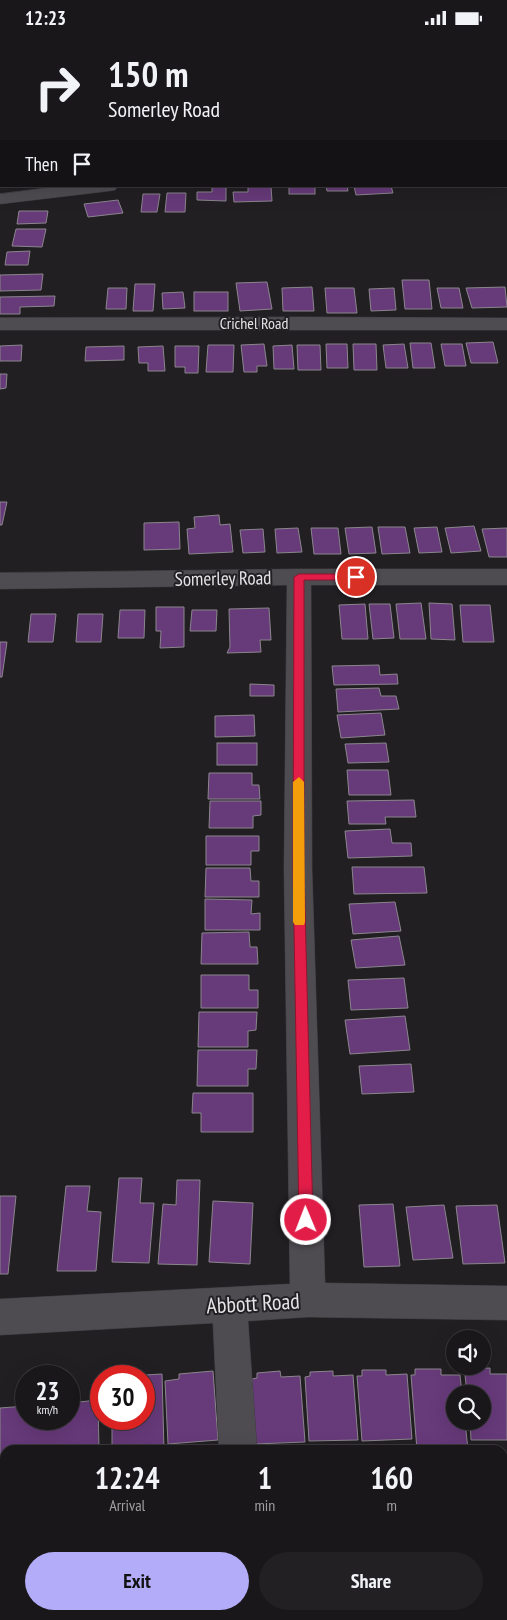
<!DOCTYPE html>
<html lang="en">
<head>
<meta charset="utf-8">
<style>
	:root { --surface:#1a171a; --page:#232023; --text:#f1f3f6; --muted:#9f9fa2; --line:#383639; --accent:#b3adf9 }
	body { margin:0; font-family:"PT Sans Narrow",sans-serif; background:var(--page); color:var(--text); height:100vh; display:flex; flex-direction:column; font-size:19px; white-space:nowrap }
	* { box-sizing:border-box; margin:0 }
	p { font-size:16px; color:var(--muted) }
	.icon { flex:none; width:28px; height:28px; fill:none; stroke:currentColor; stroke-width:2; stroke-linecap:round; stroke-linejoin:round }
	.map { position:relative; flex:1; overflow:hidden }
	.details { position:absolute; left:0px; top:1410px; width:508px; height:175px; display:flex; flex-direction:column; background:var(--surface); border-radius:15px 15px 0 0; box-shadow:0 5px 20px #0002,0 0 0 1px var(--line) }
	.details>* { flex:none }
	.top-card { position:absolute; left:0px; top:0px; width:508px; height:152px; box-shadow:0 5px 20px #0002,0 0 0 1px var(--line); background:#1a171a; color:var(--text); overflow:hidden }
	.fabs { position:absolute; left:446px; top:1295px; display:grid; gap:10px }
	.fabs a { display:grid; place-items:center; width:45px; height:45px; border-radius:50%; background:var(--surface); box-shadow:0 5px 20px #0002,0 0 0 1px var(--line); font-size:25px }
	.speed { position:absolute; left:15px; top:1330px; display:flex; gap:10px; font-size:25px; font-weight:700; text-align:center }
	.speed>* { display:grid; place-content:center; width:65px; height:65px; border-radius:50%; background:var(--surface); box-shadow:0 5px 20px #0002,0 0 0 1px var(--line); line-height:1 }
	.speed small { font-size:12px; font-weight:400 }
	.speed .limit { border:8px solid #d22; background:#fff; color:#111 }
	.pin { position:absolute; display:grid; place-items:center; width:42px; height:42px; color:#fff; margin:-21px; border:2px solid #fff; border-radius:50%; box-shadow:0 1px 5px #0007 }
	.me { position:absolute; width:55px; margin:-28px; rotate:359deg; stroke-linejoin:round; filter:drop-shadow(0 0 4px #0008) }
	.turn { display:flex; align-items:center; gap:18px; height:105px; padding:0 25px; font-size:22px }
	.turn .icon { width:65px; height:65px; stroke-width:2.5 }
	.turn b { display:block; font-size:35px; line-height:42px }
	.then { display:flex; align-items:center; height:48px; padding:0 25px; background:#0003; gap:10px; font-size:19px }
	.eta { display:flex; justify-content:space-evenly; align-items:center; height:85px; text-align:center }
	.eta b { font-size:30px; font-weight:600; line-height:35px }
	.primary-button { display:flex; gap:10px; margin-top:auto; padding:10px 25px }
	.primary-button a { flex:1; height:58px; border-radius:30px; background:var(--accent); color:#111; font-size:20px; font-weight:600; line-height:58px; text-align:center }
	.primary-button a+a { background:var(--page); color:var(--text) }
	.status { display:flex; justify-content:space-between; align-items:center; height:35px; padding:0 25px; background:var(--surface); direction:ltr }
	.status svg { height:14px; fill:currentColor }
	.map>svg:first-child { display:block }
</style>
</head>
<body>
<div class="status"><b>12:23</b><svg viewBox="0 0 49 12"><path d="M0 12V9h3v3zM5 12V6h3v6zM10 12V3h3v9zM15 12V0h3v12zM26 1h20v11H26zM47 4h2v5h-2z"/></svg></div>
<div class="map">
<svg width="507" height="1585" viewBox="0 0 507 1585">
	<rect width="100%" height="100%" fill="#221f23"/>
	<!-- building -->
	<g fill="#673a7a" stroke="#8a868c">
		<polygon points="248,151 271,151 272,166 234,167 233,157 248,157"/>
		<rect x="289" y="151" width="26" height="8"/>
		<polygon points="326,151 347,151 348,156 327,156"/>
		<polygon points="354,151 391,151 393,158 356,160"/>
		<polygon points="212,152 226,152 226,166 197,165 197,157 212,157"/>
		<polygon points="167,158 186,158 185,177 165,177"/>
		<polygon points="143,159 160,159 157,177 141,177"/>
		<polygon points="118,165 123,178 88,182 84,169"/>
		<polygon points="19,176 48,176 46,188 17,189"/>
		<polygon points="16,194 46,194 42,212 12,211"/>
		<polygon points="30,216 28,230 5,230 7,217"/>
		<polygon points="43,239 41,255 0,256 0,240"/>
		<polygon points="402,245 429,245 432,274 405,274"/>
		<polygon points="267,247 272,274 240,276 236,248"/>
		<polygon points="135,249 155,249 153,276 133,276"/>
		<polygon points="312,252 314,276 283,276 282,253"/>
		<polygon points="505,252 507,272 472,273 466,253"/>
		<polygon points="108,253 127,253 126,274 106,274"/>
		<polygon points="325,253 354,253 357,278 327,278"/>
		<polygon points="394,253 396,275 371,276 369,254"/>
		<polygon points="437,253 459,253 463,273 441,273"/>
		<polygon points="183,257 185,273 163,274 162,258"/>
		<rect x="194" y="257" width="34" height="19"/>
		<polygon points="55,261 54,271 20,272 20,279 0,279 0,262"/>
		<polygon points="493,307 498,328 471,328 466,308"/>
		<polygon points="410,308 431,308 435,333 413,333"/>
		<polygon points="264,309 267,331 257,331 257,337 244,337 241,310"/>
		<polygon points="326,309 347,309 348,333 327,333"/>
		<polygon points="353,309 376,309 377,335 354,335"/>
		<polygon points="404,309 408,333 386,333 383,310"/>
		<polygon points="441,309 462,309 466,331 445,331"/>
		<polygon points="22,310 21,326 0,326 0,311"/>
		<polygon points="208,310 234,310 233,337 206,337"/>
		<polygon points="292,310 294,334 274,334 273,311"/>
		<polygon points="297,310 320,310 321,335 298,335"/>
		<polygon points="124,311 124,325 85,326 86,312"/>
		<polygon points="163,311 165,336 148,336 148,328 139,328 138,312"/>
		<polygon points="175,311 199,311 198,338 185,338 185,332 175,332"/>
		<polygon points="0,339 7,339 6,353 0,354"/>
		<polygon points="0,467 7,467 2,490 0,490"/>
		<polygon points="219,480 220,490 230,489 233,517 189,519 187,494 195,493 194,482"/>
		<polygon points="179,487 180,514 144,515 144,488"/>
		<polygon points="474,491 481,516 451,518 445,493"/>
		<polygon points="372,492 376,518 349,519 345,493"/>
		<polygon points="378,492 405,492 410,518 382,519"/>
		<polygon points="437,492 442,517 419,518 414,493"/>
		<polygon points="298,493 302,517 277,518 275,494"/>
		<polygon points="311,493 338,493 341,519 314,519"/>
		<polygon points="507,493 507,522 489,522 482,494"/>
		<polygon points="263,494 265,517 243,518 240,495"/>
		<polygon points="421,568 426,604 400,604 396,569"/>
		<polygon points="429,568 452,569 455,605 431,604"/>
		<polygon points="365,569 368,604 342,604 339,570"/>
		<polygon points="369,569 390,569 394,603 373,604"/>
		<polygon points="460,570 490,570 494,607 463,607"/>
		<polygon points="156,572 184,572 184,612 160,613 161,596 156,596"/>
		<polygon points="269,573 271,605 260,605 261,617 227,618 230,612 229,574"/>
		<polygon points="120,575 145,575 144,603 118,603"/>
		<polygon points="192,575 217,575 216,596 190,596"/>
		<polygon points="31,579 56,579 53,607 28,607"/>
		<polygon points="78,579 103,579 101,607 76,607"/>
		<polygon points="0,607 7,607 2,642 0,642"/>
		<polygon points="379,630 380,640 397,639 398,649 334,650 332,631"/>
		<polygon points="250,649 274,650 274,661 250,661"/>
		<polygon points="379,653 381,661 396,661 399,674 338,677 336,654"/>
		<polygon points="381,678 385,700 341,703 337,680"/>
		<polygon points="254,680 255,701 215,702 215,681"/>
		<rect x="217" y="708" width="40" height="22"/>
		<polygon points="386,708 389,727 348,728 345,709"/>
		<polygon points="347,735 388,735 391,760 349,760"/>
		<polygon points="209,738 252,738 252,750 259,750 260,764 208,764"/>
		<polygon points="414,765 416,782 385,782 386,789 349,789 347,766"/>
		<polygon points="210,766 261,766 261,780 253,781 253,793 209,793"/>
		<polygon points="390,794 392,808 411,808 412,821 348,823 345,796"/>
		<polygon points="206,801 259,801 259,816 251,816 251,830 206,830"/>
		<polygon points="352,832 424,832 427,858 354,859"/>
		<polygon points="206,833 250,833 251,846 259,846 259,862 205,862"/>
		<polygon points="205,864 252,865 251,879 260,878 260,895 205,895"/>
		<polygon points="395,867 401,896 353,899 349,869"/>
		<polygon points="249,897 250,912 257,912 258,929 201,929 202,898"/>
		<polygon points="399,901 405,930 356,933 351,905"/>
		<polygon points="201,940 249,940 249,955 258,955 258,973 201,973"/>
		<polygon points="404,943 408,973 351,975 348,945"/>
		<polygon points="199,977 257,977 256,995 248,996 248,1012 198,1012"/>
		<polygon points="405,981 410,1015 350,1019 345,985"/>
		<polygon points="198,1015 257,1015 256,1034 248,1034 248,1051 197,1051"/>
		<polygon points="411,1029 414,1057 362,1059 359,1031"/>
		<polygon points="193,1058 253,1058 253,1097 201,1097 201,1078 192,1078"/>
		<polygon points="119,1143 142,1143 140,1168 154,1168 149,1228 112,1227"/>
		<polygon points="177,1145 200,1145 197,1230 158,1229 163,1169 176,1170"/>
		<polygon points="66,1151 90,1151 87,1176 101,1177 96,1236 57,1236"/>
		<polygon points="0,1161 16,1161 8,1239 0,1239"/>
		<polygon points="213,1166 253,1168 250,1229 209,1227"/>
		<polygon points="393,1169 400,1231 364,1232 359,1170"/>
		<polygon points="444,1170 453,1223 413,1225 406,1172"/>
		<polygon points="497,1170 505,1228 463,1229 456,1171"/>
		<polygon points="490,1333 490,1339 507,1339 507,1405 471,1405 470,1386 482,1386 482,1359 467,1359 465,1340 469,1340 468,1334"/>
		<polygon points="415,1334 441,1334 441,1340 460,1340 462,1359 455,1359 455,1386 465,1386 468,1415 417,1415 411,1340 415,1340"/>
		<polygon points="362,1335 386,1335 386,1340 407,1339 412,1404 362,1406 357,1341 362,1341"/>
		<polygon points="213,1336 218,1405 168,1409 165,1346 179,1344 179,1339"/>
		<polygon points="280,1336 281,1342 300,1341 305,1407 255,1409 252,1344 257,1343 257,1338"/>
		<polygon points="333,1336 333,1341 353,1340 358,1405 309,1406 305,1342 310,1341 310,1337"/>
		<polygon points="162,1339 164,1415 112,1415 112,1384 144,1384 144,1341 128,1341"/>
		<polygon points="98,1365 99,1415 5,1415 5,1466 0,1467 0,1373 26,1371 26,1384 69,1384 69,1368"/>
		<polygon points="502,1522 507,1522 507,1585 475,1585 474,1580 502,1580"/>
		<polygon points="0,1523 5,1523 5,1580 23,1580 23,1585 0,1585"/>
		<rect x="23" y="1580" width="56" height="5"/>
		<rect x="102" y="1580" width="58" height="5"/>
		<rect x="275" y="1580" width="74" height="5"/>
	</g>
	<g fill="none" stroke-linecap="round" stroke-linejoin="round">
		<!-- minor casing -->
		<g stroke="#3f3d41" stroke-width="1">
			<g id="minor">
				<polygon points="424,0 440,0 440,1 425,1"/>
				<rect x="0" y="11" width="1" height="10"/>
				<rect x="506" y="102" width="1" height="10"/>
				<polygon points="62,151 118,151 115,155 109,156 0,169 0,159"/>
				<polygon points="304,282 507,283 507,295 0,295 0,283"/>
				<polygon points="299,534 507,534 507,550 311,550 312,834 325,1248 507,1251 507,1285 308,1282 248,1286 257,1415 219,1415 213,1288 0,1300 0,1264 290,1249 284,834 287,550 0,554 0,538"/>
				<rect x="228" y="1580" width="40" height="5"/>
			</g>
		</g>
		<!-- minor -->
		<use href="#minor" fill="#4f4c51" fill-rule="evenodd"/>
	</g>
	<!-- route -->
	<polygon fill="#e11d48" stroke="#92132f" points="299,539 356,539 360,542 356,545 304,545 304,834 313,1185 311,1190 306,1192 301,1190 299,1185 293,834 294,542"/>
	<!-- slow -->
	<polygon fill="#f59e0b" points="299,742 304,747 305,887 304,890 295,890 293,887 293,747"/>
	<g text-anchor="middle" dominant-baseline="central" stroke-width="4" stroke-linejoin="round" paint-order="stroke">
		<!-- far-street labels -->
		<g font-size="16" fill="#e5e3e6" stroke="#221f23">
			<text x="254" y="288">Crichel Road</text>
		</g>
		<!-- street labels -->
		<g font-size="19" fill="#e5e3e6" stroke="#221f23">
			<text transform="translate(223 543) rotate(-1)">Somerley Road</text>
		</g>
		<!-- near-street labels -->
		<g font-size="22" fill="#e5e3e6" stroke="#221f23">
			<text transform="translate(253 1268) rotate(-3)">Abbott Road</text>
		</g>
	</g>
</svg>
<div class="fabs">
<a><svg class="icon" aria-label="sound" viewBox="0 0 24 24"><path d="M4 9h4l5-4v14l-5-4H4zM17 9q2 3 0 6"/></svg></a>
<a><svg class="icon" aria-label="search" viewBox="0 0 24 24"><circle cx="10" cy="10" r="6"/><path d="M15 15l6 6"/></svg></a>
</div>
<div class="speed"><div>23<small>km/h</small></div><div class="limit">30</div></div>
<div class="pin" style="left:356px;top:542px;background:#d93025"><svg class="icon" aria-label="arrive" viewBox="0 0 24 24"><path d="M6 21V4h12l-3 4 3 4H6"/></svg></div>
<svg class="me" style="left:306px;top:1185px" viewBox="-20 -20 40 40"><circle r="17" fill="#e11d48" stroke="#fff" stroke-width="3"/><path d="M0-11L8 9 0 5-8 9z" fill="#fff"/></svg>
<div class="top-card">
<div class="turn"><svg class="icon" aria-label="right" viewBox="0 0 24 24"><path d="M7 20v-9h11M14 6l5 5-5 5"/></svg><div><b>150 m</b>Somerley Road</div></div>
<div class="then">Then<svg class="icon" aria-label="arrive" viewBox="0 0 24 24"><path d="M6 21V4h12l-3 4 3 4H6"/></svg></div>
</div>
<section class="details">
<div class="eta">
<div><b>12:24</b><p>Arrival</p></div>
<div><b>1</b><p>min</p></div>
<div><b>160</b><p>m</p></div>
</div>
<div class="primary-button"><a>Exit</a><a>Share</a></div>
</section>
</div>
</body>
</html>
